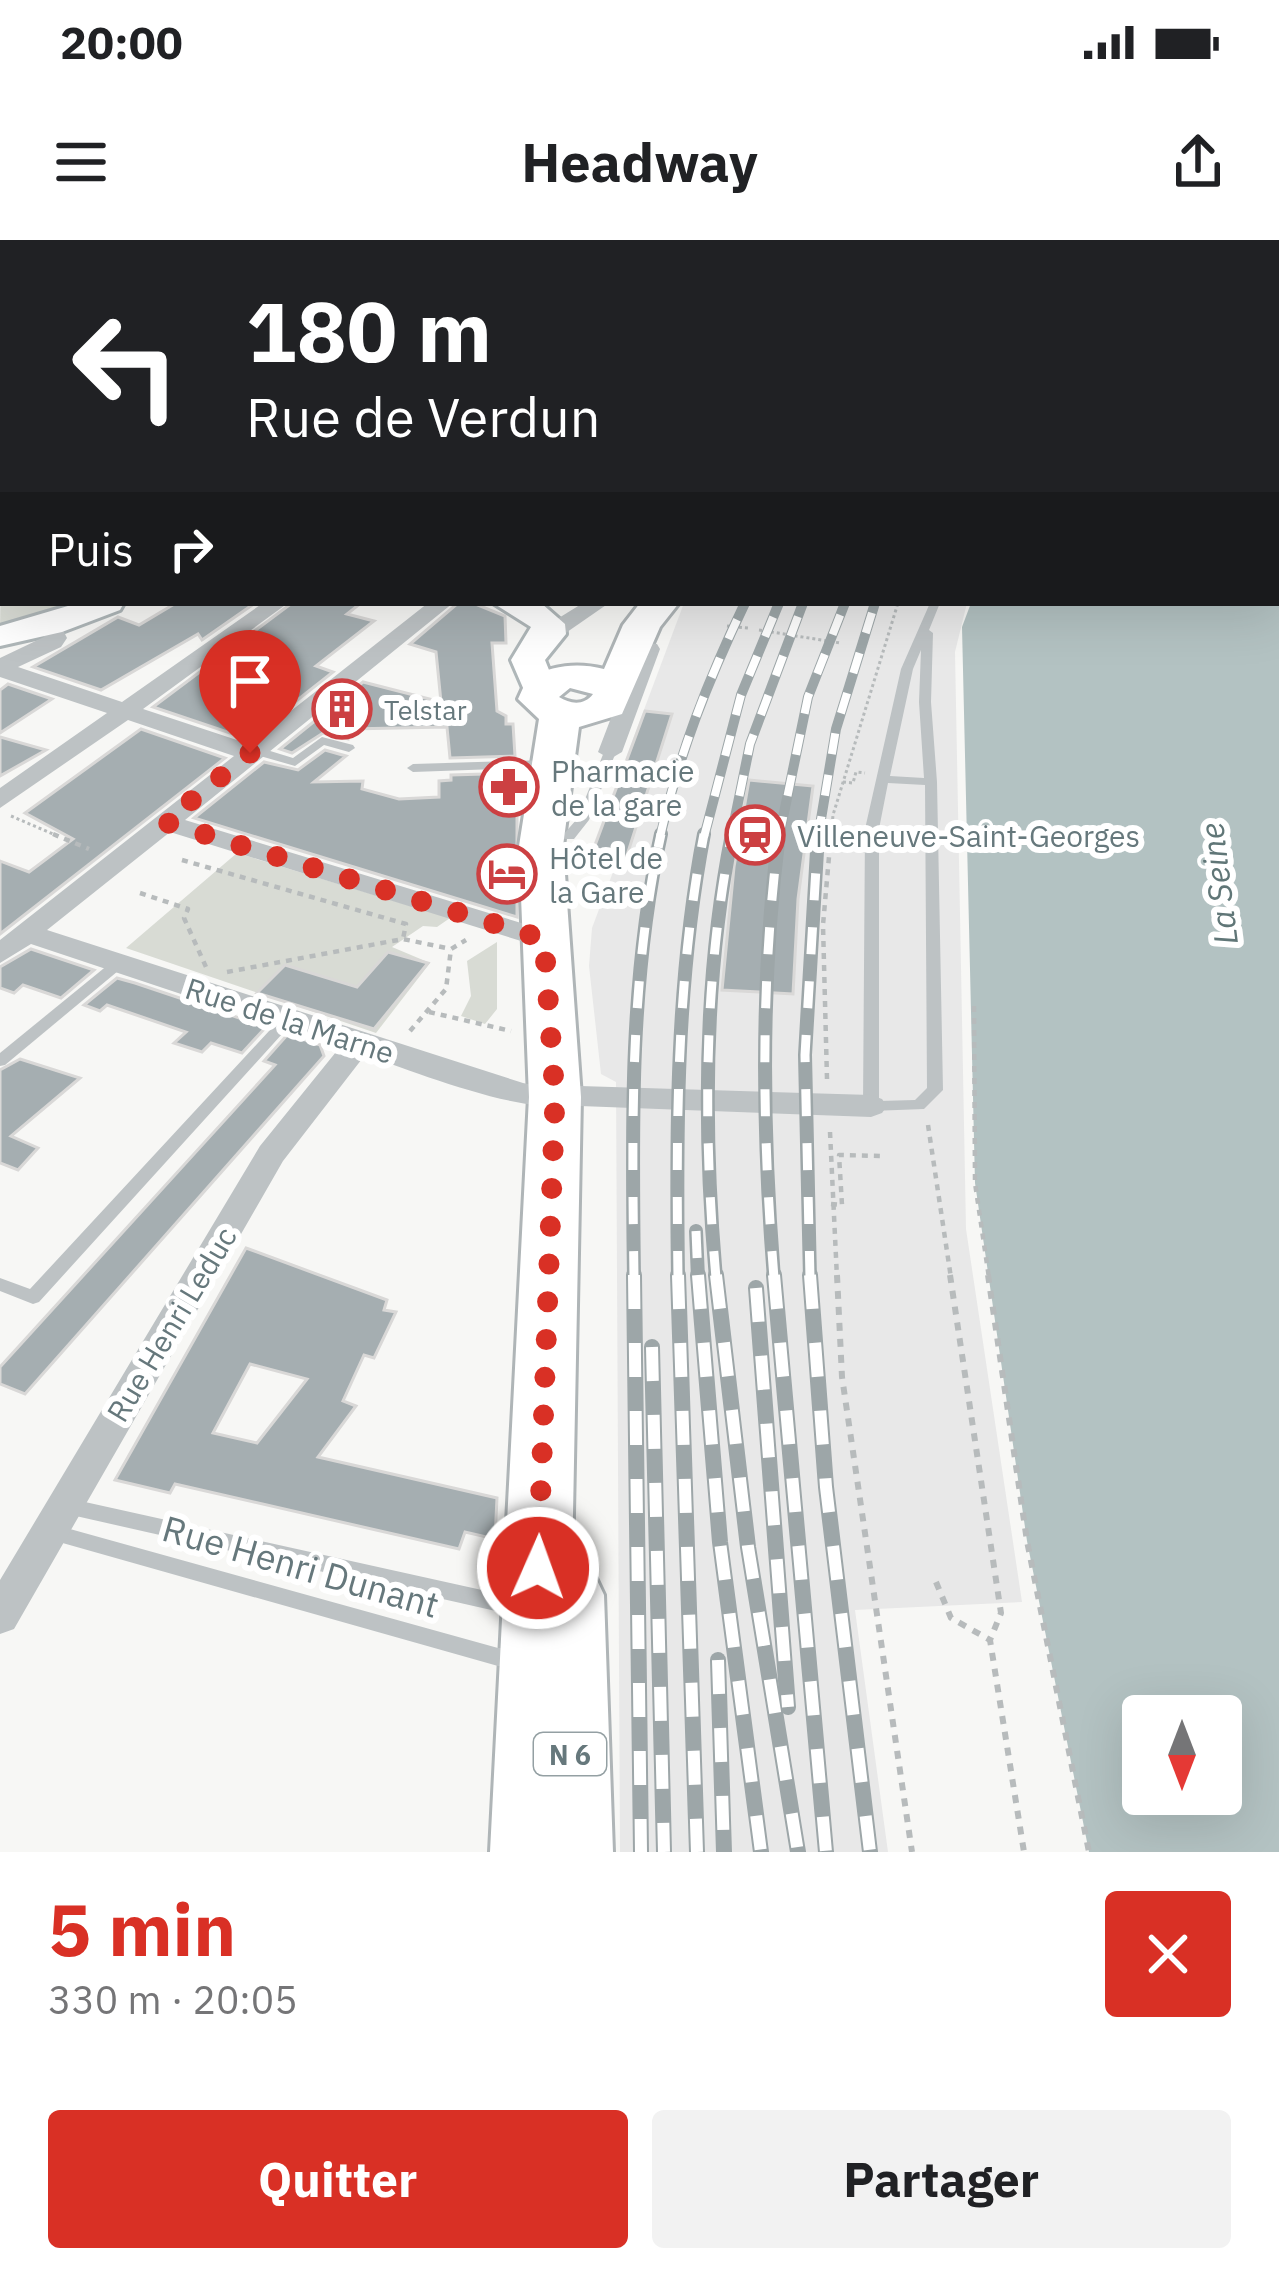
<!DOCTYPE html>
<html lang="fr">
<head>
<meta charset="utf-8">
<style>
	:root { --surface:#fff; --page:#f2f2f2; --text:#202124; --muted:#757577; --accent:#d93025 }
	body { margin:0; font-family:"IBM Plex Sans",sans-serif; background:var(--page); color:var(--text); height:100vh; display:flex; flex-direction:column; font-size:45px; white-space:nowrap }
	* { box-sizing:border-box; margin:0 }
	p { font-size:39px; color:var(--muted) }
	.icon { flex:none; width:66px; height:66px; fill:none; stroke:currentColor; stroke-width:2; stroke-linecap:round; stroke-linejoin:round }
	.map { position:relative; height:1612px; overflow:hidden }
	.details { display:flex; flex-direction:column; background:var(--surface); flex:1 }
	.details>* { flex:none }
	.guide { position:absolute; left:0px; top:0px; width:1281px; height:366px; box-shadow:0 12px 48px #0002; background:#202124; color:#fff; overflow:hidden }
	.needle { width:78px; rotate:180deg }
	.tools { position:absolute; left:1122px; top:1455px; display:grid; gap:24px }
	.tools a { display:grid; place-items:center; width:120px; height:120px; border-radius:12px; background:var(--surface); box-shadow:0 12px 48px #0002; font-size:60px }
	.pin { position:absolute; display:grid; place-items:center; width:102px; height:102px; color:#fff; margin:-123px -51px; border-radius:50% 50% 50% 0; rotate:-45deg; box-shadow:0 0 12px #0007 }
	.pin .icon { rotate:45deg }
	.me { position:absolute; width:132px; margin:-66px; rotate:2deg; stroke-linejoin:round; filter:drop-shadow(0 0 9px #0008) }
	.turn { display:flex; align-items:center; gap:42px; height:252px; padding:0 48px; font-size:54px }
	.turn .icon { width:156px; height:156px; stroke-width:2.5 }
	.turn b { display:block; font-size:84px; line-height:102px }
	.then { display:flex; align-items:center; height:114px; padding:0 48px; background:#0003; gap:24px; font-size:45px }
	.round { display:grid; place-items:center; flex:none; width:126px; height:126px; border-radius:12px; background:var(--page) }
	.summary { display:flex; align-items:center; justify-content:space-between; height:204px; padding:0 48px }
	h1 { font-size:72px; font-weight:700; line-height:90px; color:var(--accent) }
	.cta { display:flex; gap:24px; margin-top:auto; padding:24px 48px }
	.cta a { flex:1; height:138px; border-radius:12px; background:var(--accent); color:#fff; font-size:48px; font-weight:700; line-height:138px; text-align:center }
	.cta a+a { background:var(--page); color:var(--text) }
	.status { display:flex; justify-content:space-between; align-items:center; height:84px; padding:0 60px; background:var(--surface); direction:ltr }
	.status svg { height:33px; fill:currentColor }
	header { display:flex; justify-content:space-between; align-items:center; height:156px; padding:0 48px; background:var(--surface); font-size:54px; font-weight:700 }
	.map>svg:first-child { display:block }
</style>
</head>
<body>
<div class="status"><b>20:00</b><svg viewBox="0 0 49 12"><path d="M0 12V9h3v3zM5 12V6h3v6zM10 12V3h3v9zM15 12V0h3v12zM26 1h20v11H26zM47 4h2v5h-2z"/></svg></div>
<header><svg class="icon" aria-label="menu" viewBox="0 0 24 24"><path d="M4 6h16M4 12h16M4 18h16"/></svg>Headway<svg class="icon" aria-label="share" viewBox="0 0 24 24"><path d="M12 15V3M7 8l5-5 5 5M5 13v7h14v-7"/></svg></header>
<div class="map">
<svg width="1279" height="1612" viewBox="0 0 1279 1612">
	<rect width="100%" height="100%" fill="#f7f7f5"/>
	<!-- built -->
	<polygon fill="#e8e8e8" points="684,363 967,363 955,412 966,989 1022,1362 855,1370 888,1612 620,1612 616,842 601,834 589,726 592,688 613,632 585,627"/>
	<!-- green -->
	<g fill="#d8dbd4">
		<polygon points="3,194 3,363 90,363 0,389"/>
		<polygon points="237,613 450,678 437,687 423,686 392,707 430,723 376,793 126,708"/>
		<polygon points="497,702 497,769 485,784 461,776 471,756 467,721"/>
	</g>
	<!-- water -->
	<path fill="#b3c2c2" fill-rule="evenodd" d="M 1225,0 L 1279,0 L 1279,1612 L 1089,1612 L 1027,1301 L 975,943 L 962,387 L 971,363 L 1278,363 L 1278,3 L 1217,3 ZM 1143,1476 L 1221,1476 L 1221,1554 L 1143,1554 Z"/>
	<!-- building -->
	<g fill="#a5aeb1" stroke="#d9d8d7" stroke-width="3" fill-rule="evenodd">
		<polygon points="176,363 255,363 202,400 198,394 101,450 33,427 118,377 139,385"/>
		<polygon points="292,363 361,363 347,374 374,381 316,426 333,432 248,499 153,467"/>
		<polygon points="458,363 473,363 505,376 506,403 492,403 497,471 506,476 506,484 513,484 515,516 450,518 447,487 349,489 348,499 323,493 292,513 280,509 363,442 441,462 436,412 410,404"/>
		<polygon points="8,444 52,459 0,493 0,450"/>
		<polygon points="645,471 672,474 622,631 587,627"/>
		<polygon points="141,489 225,518 0,694 0,621 29,632 73,599 25,573"/>
		<polygon points="0,497 46,510 0,536"/>
		<polygon points="325,510 346,516 314,542 363,541 362,549 399,559 439,557 439,541 451,540 451,535 517,533 517,677 194,578 264,522 298,530"/>
		<polygon points="749,540 813,546 798,659 793,754 722,750 734,627"/>
		<polygon points="31,709 94,730 61,758 23,745 14,753 0,748 0,727"/>
		<polygon points="388,712 428,723 374,789 257,753 285,725 357,747"/>
		<polygon points="117,738 135,743 266,787 242,813 211,803 202,812 174,803 186,792 107,765 100,771 84,765"/>
		<polygon points="288,794 320,805 324,816 25,1154 0,1144 0,1127 275,825 264,821"/>
		<polygon points="20,819 80,838 11,896 38,908 18,930 0,923 0,830"/>
		<path d="M 246,1008 L 387,1060 L 384,1070 L 396,1072 L 374,1118 L 364,1115 L 343,1161 L 356,1166 L 318,1217 L 497,1258 L 495,1299 L 465,1292 L 459,1309 L 175,1244 L 170,1253 L 115,1240 ZM 250,1124 L 307,1139 L 257,1203 L 213,1193 Z"/>
	</g>
	<g fill="none" stroke-linecap="round" stroke-linejoin="round">
		<!-- secondary casing -->
		<g stroke="#afb7b9" stroke-width="6">
			<g id="secondary">
				<polygon points="0,11 3,12 3,26 0,25"/>
				<polygon points="3,97 3,114 0,115 0,98"/>
				<rect x="1278" y="227" width="1" height="19"/>
				<polygon points="78,363 124,363 120,370 62,392 0,406 0,386"/>
				<polygon points="493,363 541,363 565,384 566,394 545,420 557,450 551,457 527,457 511,420 531,387"/>
			</g>
		</g>
		<!-- primary casing -->
		<g stroke="#afb5b7" stroke-width="6">
			<g id="primary">
				<polygon points="971,0 997,0 999,3 973,3"/>
				<path d="M 640,363 L 679,363 L 660,387 L 622,474 L 579,487 L 563,606 L 581,857 L 572,1326 L 594,1334 L 604,1355 L 613,1612 L 490,1612 L 529,857 L 519,606 L 539,479 L 518,459 L 528,437 C 554,426 576,422 604,429 L 623,385 ZM 570,448 L 593,454 C 584,466 570,464 559,457 Z"/>
			</g>
		</g>
		<!-- path-far2 -->
		<g stroke="#b7bbbc" stroke-width="3" stroke-dasharray="3 3" stroke-linecap="butt">
			<polyline points="1124,0 1135,3"/>
			<polyline points="0,218 3,214"/>
			<polyline points="0,356 3,352"/>
			<polyline points="727,386 748,388"/>
			<polyline points="759,390 840,403"/>
			<polyline points="843,542 853,543 856,532 865,533"/>
			<polyline points="11,576 60,597"/>
			<polyline points="831,597 833,575 898,363"/>
		</g>
		<!-- path-far1 -->
		<g stroke="#b7bbbc" stroke-width="4.5" stroke-dasharray="6 6" stroke-linecap="butt">
			<polyline points="53,594 89,609"/>
			<polyline points="182,620 406,684 403,699"/>
			<polyline points="589,632 594,617"/>
			<polyline points="593,633 599,615"/>
			<polyline points="596,633 602,617"/>
			<polyline points="140,653 188,669 184,678 206,727"/>
			<polyline points="227,732 403,699 451,709"/>
			<polyline points="974,766 975,943 989,1038"/>
			<polyline points="429,772 511,791"/>
			<polyline points="410,791 446,749 451,709 466,700"/>
			<polyline points="827,839 823,685 831,594"/>
			<polyline points="928,885 951,1038"/>
			<polyline points="830,892 837,1038"/>
			<polyline points="831,964 842,965 839,915 884,916"/>
		</g>
		<!-- path -->
		<g stroke="#b7bbbc" stroke-width="6" stroke-dasharray="8 8" stroke-linecap="butt">
			<polyline points="837,1035 842,1137 912,1612"/>
			<polyline points="950,1035 1001,1373 990,1400 1024,1612"/>
			<polyline points="988,1035 1027,1301 1089,1612"/>
			<polyline points="936,1342 951,1378 990,1400"/>
		</g>
		<!-- lane -->
		<g fill="#bdc2c4" fill-rule="evenodd">
			<polygon points="23,0 33,0 37,3 27,3"/>
			<rect x="0" y="51" width="3" height="5"/>
			<path d="M 930,363 L 940,363 L 929,390 L 933,393 L 931,462 L 937,542 L 943,850 L 924,869 L 871,871 L 863,866 L 865,589 L 901,429 ZM 921,410 L 919,462 L 924,538 L 890,536 L 913,429 ZM 888,543 L 925,545 L 927,848 L 915,860 L 879,861 L 879,589 Z"/>
			<polygon points="322,497 353,505 355,508 349,512 324,505 295,526 250,513 248,510 254,506 293,518"/>
			<polygon points="610,508 616,512 589,580 574,599 564,599 562,596 577,579 604,512"/>
			<polygon points="547,520 553,524 551,527 413,532 407,528 413,524"/>
			<polygon points="119,719 124,720 126,723 124,726 5,825 0,826 0,813 114,720"/>
			<polygon points="287,775 292,777 294,780 292,783 39,1062 33,1064 0,1051 0,1038 30,1049 282,777"/>
			<polygon points="67,1258 518,1358 525,1361 528,1367 525,1373 518,1376 67,1274 60,1272 57,1266 60,1260"/>
			<polygon points="52,1284 498,1408 515,1408 522,1410 525,1417 522,1424 515,1426 498,1426 52,1300 45,1298 42,1292 45,1286"/>
		</g>
		<!-- street -->
		<g fill="#bdc2c4" fill-rule="evenodd">
			<polygon points="241,0 257,0 239,3"/>
			<polygon points="358,0 376,0 378,3 360,3"/>
			<rect x="496" y="0" width="16" height="3"/>
			<polygon points="722,0 750,0 752,2 720,3"/>
			<polygon points="939,0 955,0 956,3 940,3"/>
			<path d="M 263,363 L 288,363 L 143,469 L 249,504 L 428,363 L 453,363 L 185,580 L 554,693 L 558,699 L 554,705 L 534,705 L 170,592 L 47,690 L 523,843 L 567,852 L 580,846 L 871,855 L 882,859 L 887,866 L 882,873 L 871,877 L 580,866 L 568,861 C 536,881 405,828 365,815 L 283,921 L 14,1389 L 0,1394 L 0,1340 L 260,906 L 340,807 L 31,704 L 0,723 L 0,700 L 234,516 L 128,480 L 0,568 L 0,548 L 107,473 L 0,437 L 0,418 L 44,397 L 39,385 L 42,380 L 58,380 L 67,398 L 61,407 L 18,427 L 122,462 Z"/>
			<polygon points="583,363 609,363 557,399 541,399 541,389"/>
			<polygon points="632,401 657,404 660,409 622,512 610,519 598,512 635,415 621,408"/>
		</g>
		<!-- secondary -->
		<use href="#secondary" fill="#fff" fill-rule="evenodd"/>
		<!-- primary -->
		<use href="#primary" fill="#fff" fill-rule="evenodd"/>
		<!-- rail-far2 casing -->
		<g stroke="#9da6a8" stroke-width="10">
			<g id="rail-far2">
				<path d="M 660,597 C 679,514 708,440 745,363"/>
				<polyline points="704,597 741,455 779,363"/>
				<polyline points="731,597 750,504 803,363"/>
				<polyline points="779,597 808,457 845,363"/>
				<polyline points="818,597 836,489 875,363"/>
			</g>
		</g>
		<!-- rail-far1 casing -->
		<g stroke="#9da6a8" stroke-width="14">
			<g id="rail-far1">
				<polyline points="696,991 698,1038"/>
				<path d="M 634,1038 C 632,890 629,739 661,594"/>
				<path d="M 678,1038 C 676,889 676,740 704,594"/>
				<path d="M 716,1038 C 703,891 703,739 732,594"/>
				<path d="M 774,1038 C 762,889 760,741 779,594"/>
				<polyline points="810,1038 805,815 818,594"/>
			</g>
		</g>
		<!-- rail casing -->
		<g stroke="#9da6a8" stroke-width="16">
			<g id="rail">
				<polyline points="634,1035 641,1612"/>
				<polyline points="678,1035 697,1612"/>
				<polyline points="698,1035 720,1302 761,1612"/>
				<polyline points="716,1035 748,1307 798,1612"/>
				<polyline points="774,1035 826,1612"/>
				<polyline points="810,1035 826,1247 870,1612"/>
				<polyline points="756,1048 788,1467"/>
				<polyline points="652,1107 664,1612"/>
				<polyline points="718,1420 724,1612"/>
			</g>
		</g>
		<!-- rail-far2 -->
		<use href="#rail-far2" stroke="#fff" stroke-width="8" stroke-dasharray="21" stroke-linecap="butt"/>
		<!-- rail-far1 -->
		<use href="#rail-far1" stroke="#fff" stroke-width="9" stroke-dasharray="27" stroke-linecap="butt"/>
		<!-- rail -->
		<use href="#rail" stroke="#fff" stroke-width="12" stroke-dasharray="34" stroke-linecap="butt"/>
	</g>
	<g fill="none" stroke-linecap="round" stroke-linejoin="round">
		<!-- route -->
		<polyline stroke="#d93025" stroke-width="21" stroke-dasharray="0 37.8" points="250,513 165,582 544,699 555,857 538,1328"/>
	</g>
	<!-- icons -->
	<defs>
		<g id="building-ring" transform="scale(3)"><circle r="9.5" fill="#fff" stroke="#cc4042" stroke-width="1.5"/><path d="M-4-6H4V6H1V3H-1V6H-4ZM-2.5-4.3h1.7v1.8h-1.7ZM.8-4.3h1.7v1.8H.8ZM-2.5-1h1.7V.8h-1.7ZM.8-1h1.7V.8H.8Z" fill="#cc4042"/></g>
		<g id="pharmacy-ring" transform="scale(3)"><circle r="9.5" fill="#fff" stroke="#cc4042" stroke-width="1.5"/><path d="M-2-6h4v4h4v4h-4v4h-4v-4h-4v-4h4Z" fill="#cc4042"/></g>
		<g id="station-ring" transform="scale(3)"><circle r="9.5" fill="#fff" stroke="#cc4042" stroke-width="1.5"/><path d="M-3-6H3Q5-6 5-4V2Q5 4 3 4L4.5 6H3L1.5 4h-3L-3 6H-4.5L-3 4Q-5 4-5 2V-4Q-5-6-3-6ZM-3.5-4v3h7v-3ZM-3.5 1v1.5H-2V1ZM2 1v1.5H3.5V1Z" fill="#cc4042"/></g>
		<g id="hotel-ring" transform="scale(3)"><circle r="9.5" fill="#fff" stroke="#cc4042" stroke-width="1.5"/><path d="M-6-4.5h1.5V1H6V5H4.5V3h-9V5H-6ZM-4 0a1.8 1.8 0 1 1 3.6 0ZM.5 0V-2.5h3Q6-2.5 6 0Z" fill="#cc4042"/></g>
	</defs>
	<g fill-rule="evenodd">
		<use href="#building-ring" x="342" y="469"/>
		<use href="#pharmacy-ring" x="509" y="547"/>
		<use href="#station-ring" x="755" y="595"/>
		<use href="#hotel-ring" x="507" y="634"/>
	</g>
	<g text-anchor="middle" dominant-baseline="central" stroke-width="12" stroke-linejoin="round" paint-order="stroke">
		<!-- far-poi labels -->
		<g font-size="27" fill="#66787c" stroke="#fff" text-anchor="start">
			<text x="384" y="469">Telstar</text>
		</g>
		<!-- shield labels -->
		<rect fill="#fff" stroke="#94a0a3" stroke-width="3" x="534" y="1493" width="72" height="42" rx="9"/>
		<g font-size="27" font-weight="bold" fill="#66787c">
			<text x="570" y="1514">N 6</text>
		</g>
		<!-- poi labels -->
		<g font-size="30" fill="#66787c" stroke="#fff" text-anchor="start">
			<text x="551" y="530">Pharmacie<tspan x="551" dy="34">de la gare</tspan></text>
			<text x="797" y="595">Villeneuve-Saint-Georges</text>
			<text x="549" y="617">Hôtel de<tspan x="549" dy="34">la Gare</tspan></text>
		</g>
		<!-- street labels -->
		<g font-size="30" fill="#66787c" stroke="#fff">
			<text transform="translate(290 780) rotate(18)">Rue de la Marne</text>
			<text transform="translate(171 1084) rotate(-59)">Rue Henri Leduc</text>
		</g>
		<!-- water labels -->
		<g font-size="33" font-style="italic" fill="#607677" stroke="#fff">
			<text transform="translate(1218 644) rotate(-97)">La Seine</text>
		</g>
		<!-- near-street labels -->
		<g font-size="36" fill="#66787c" stroke="#fff">
			<text transform="translate(301 1326) rotate(16)">Rue Henri Dunant</text>
		</g>
	</g>
</svg>
<div class="tools">
<a><svg class="needle" viewBox="-14 -14 28 28"><path d="M0-13l5 13h-10z" fill="#e53935"/><path d="M0 13l5-13h-10z" fill="#757577"/></svg></a>
</div>
<div class="pin" style="left:250px;top:513px;background:#d93025"><svg class="icon" aria-label="arrive" viewBox="0 0 24 24"><path d="M6 21V4h12l-3 4 3 4H6"/></svg></div>
<svg class="me" style="left:538px;top:1328px" viewBox="-20 -20 40 40"><circle r="17" fill="#d93025" stroke="#fff" stroke-width="3"/><path d="M0-11L8 9 0 5-8 9z" fill="#fff"/></svg>
<div class="guide">
<div class="turn"><svg class="icon" aria-label="left" viewBox="0 0 24 24"><path d="M17 20v-9H6M10 6l-5 5 5 5"/></svg><div><b>180 m</b>Rue de Verdun</div></div>
<div class="then">Puis<svg class="icon" aria-label="right" viewBox="0 0 24 24"><path d="M7 20v-9h11M14 6l5 5-5 5"/></svg></div>
</div>
</div>
<section class="details">
<div class="summary"><div><h1>5 min</h1><p>330 m · 20:05</p></div><a class="round" style="background:#d93025;color:#fff"><svg class="icon" aria-label="close" viewBox="0 0 24 24"><path d="M6 6l12 12M18 6L6 18"/></svg></a></div>
<div class="cta"><a>Quitter</a><a>Partager</a></div>
</section>
</body>
</html>
